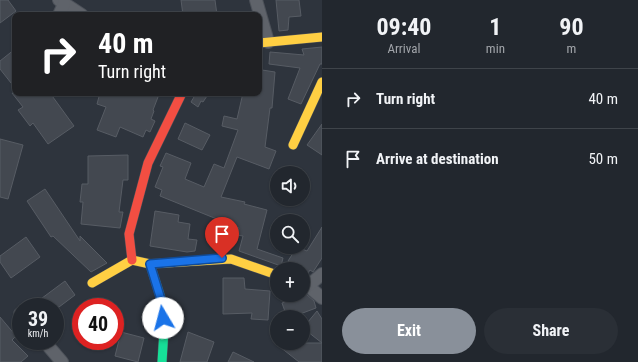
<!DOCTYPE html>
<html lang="en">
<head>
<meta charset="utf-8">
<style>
	:root { --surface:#22272e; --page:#2a2f36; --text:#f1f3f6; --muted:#a2a5aa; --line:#3f444a; --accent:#89909a }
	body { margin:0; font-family:"Roboto Condensed",sans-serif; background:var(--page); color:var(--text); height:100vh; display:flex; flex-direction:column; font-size:15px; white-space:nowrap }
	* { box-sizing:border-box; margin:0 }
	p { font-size:13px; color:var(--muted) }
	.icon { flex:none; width:22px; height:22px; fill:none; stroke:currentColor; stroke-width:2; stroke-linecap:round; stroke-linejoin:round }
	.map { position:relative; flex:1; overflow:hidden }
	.details { display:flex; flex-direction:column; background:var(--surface); width:316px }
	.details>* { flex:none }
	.hud { position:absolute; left:12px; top:12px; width:250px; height:84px; border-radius:8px; box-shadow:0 1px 3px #0004,0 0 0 1px var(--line); background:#202124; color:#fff; overflow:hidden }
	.tools { position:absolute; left:270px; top:166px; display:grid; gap:8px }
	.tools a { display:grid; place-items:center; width:40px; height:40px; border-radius:50%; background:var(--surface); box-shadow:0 1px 3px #0004,0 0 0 1px var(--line); font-size:20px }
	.speed { position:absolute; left:12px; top:298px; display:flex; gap:8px; font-size:20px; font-weight:700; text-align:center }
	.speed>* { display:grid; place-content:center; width:52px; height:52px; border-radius:50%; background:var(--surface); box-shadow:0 1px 3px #0004,0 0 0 1px var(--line); line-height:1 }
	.speed small { font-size:10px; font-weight:400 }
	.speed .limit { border:6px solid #d22; background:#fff; color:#111 }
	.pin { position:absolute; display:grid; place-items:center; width:34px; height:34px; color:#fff; margin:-41px -17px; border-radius:50% 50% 50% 0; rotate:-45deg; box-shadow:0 0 4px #0007 }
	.pin .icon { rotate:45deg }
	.me { position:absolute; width:44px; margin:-22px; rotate:352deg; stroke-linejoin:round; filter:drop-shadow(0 0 3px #0008) }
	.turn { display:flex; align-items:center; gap:14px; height:84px; padding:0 20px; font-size:18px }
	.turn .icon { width:52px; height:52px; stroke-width:2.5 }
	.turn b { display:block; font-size:28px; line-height:34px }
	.eta { display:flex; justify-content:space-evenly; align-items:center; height:68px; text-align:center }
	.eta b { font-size:24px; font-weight:700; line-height:28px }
	.cta { display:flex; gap:8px; margin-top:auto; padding:8px 20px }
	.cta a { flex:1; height:46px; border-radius:24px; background:var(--accent); color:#fff; font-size:16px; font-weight:700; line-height:46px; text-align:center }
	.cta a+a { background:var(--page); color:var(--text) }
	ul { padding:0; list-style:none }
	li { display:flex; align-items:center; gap:12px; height:60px; padding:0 20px; border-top:1px solid var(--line) }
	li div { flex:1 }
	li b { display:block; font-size:15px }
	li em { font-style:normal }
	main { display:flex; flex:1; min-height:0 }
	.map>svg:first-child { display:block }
</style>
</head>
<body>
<main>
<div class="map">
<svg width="322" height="362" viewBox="0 0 322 362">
	<rect width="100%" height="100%" fill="#2e343d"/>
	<!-- building -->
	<g fill="#434850" stroke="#575c64">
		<polygon points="0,0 8,0 16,11 0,23"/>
		<polygon points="181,0 215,0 217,15 183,15"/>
		<polygon points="276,0 299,0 301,16 289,17 288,30 279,31"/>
		<polygon points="322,47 322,64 320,64 301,104 288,99 300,68 269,64 270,52 304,55 302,49"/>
		<polygon points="15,49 15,88 0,69 0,61"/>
		<polygon points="262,70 275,72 272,108 270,108 265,147 276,151 269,169 237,157 221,197 245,202 244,204 267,210 257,249 283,258 281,266 239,251 243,236 237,235 239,228 160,196 162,190 155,187 163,167 160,166 166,153 191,163 185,179 204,187 214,164 224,168 238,130 222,126 224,116 237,119 243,93 260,93"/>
		<polygon points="12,93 50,93 74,126 48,144 33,123 30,126 18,110 23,107"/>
		<polygon points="100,93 154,93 153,95 158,97 153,110 154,111 151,119 155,121 150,132 146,130 143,137 120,127 116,137 97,130 106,107 97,104"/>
		<polygon points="192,93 209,93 203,102 201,101 198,107 191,102 194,97"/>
		<polygon points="185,123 210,135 202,150 178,139"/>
		<polygon points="322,124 322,155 307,145"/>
		<polygon points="0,139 23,145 8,199 0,197"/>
		<polygon points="128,155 128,180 123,180 119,212 123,212 120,228 81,224 83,202 80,202 82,184 88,184 88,156"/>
		<polygon points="45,189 80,241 80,236 107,263 91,272 53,236 51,237 27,201"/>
		<polygon points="155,211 179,215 178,222 190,224 188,239 197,240 195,251 187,252 150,246"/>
		<polygon points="322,227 322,258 313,272 310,270 308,273 288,261 297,247 307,251"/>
		<polygon points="26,237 40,257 11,278 0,262 0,256"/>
		<polygon points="223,278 244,278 245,289 270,291 268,320 251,319 252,313 223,314"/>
		<polygon points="65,281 75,295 59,307 30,307"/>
		<polygon points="306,294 314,301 316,308 292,317 287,317 282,303"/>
		<polygon points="317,311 322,319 322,343 303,328"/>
		<polygon points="0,317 16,336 12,340 28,356 21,362 0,362"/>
		<polygon points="121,332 144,338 138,362 115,356"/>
		<polygon points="188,332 214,342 207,362 180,362"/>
		<polygon points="275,343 322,343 322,362 299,362"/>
		<polygon points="233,352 254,362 228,362"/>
	</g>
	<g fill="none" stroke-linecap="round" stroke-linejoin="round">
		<!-- street casing -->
		<g stroke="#4c5159" stroke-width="14">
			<g id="street">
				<polyline points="59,0 82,15"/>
				<polyline points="256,0 268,42"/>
				<polyline points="59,15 64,4"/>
				<polyline points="303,284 308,286 322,298"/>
				<polyline points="308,286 322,274"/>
				<polyline points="20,314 21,315"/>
				<polyline points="44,341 62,362"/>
			</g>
		</g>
		<!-- fast casing -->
		<g stroke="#4c5159" stroke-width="10">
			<polyline id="fast" points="150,264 163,305 164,330 162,362"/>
		</g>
		<!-- slow casing -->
		<g stroke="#4c5159" stroke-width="10">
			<g id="slow">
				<polyline points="259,43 322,37"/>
				<polyline points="293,145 322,82"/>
				<polyline points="92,283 132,260 150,264 231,259 277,275"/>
			</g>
		</g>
		<!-- jam casing -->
		<g stroke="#4c5159" stroke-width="10">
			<polyline id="jam" points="132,260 129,234 148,163 182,93"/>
		</g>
		<!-- street -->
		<use href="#street" stroke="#5f636a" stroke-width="12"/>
		<!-- fast -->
		<use href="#fast" stroke="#16e098" stroke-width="9"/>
		<!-- slow -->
		<use href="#slow" stroke="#ffcf43" stroke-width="9"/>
		<!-- jam -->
		<use href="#jam" stroke="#f24e42" stroke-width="9"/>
	</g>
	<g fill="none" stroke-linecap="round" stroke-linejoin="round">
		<!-- route casing -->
		<g stroke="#114b97" stroke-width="10">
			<polyline id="route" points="163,318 163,306 150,264 222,258"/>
		</g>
		<!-- route -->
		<use href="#route" stroke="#1a73e8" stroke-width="7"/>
	</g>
</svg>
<div class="tools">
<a><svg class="icon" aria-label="sound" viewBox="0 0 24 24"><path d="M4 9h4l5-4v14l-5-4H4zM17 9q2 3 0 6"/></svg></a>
<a><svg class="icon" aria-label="search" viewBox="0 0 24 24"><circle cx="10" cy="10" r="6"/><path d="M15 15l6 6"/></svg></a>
<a>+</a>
<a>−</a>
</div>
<div class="speed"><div>39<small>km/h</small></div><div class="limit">40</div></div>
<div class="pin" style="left:222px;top:258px;background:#d93025"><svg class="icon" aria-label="arrive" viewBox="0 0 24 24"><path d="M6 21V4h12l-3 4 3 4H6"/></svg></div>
<svg class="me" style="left:163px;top:318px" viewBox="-20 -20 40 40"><circle r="19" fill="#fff"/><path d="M0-13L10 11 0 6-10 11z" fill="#1a73e8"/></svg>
<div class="hud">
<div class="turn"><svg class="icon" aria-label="right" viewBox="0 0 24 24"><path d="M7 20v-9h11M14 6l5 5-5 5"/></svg><div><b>40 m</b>Turn right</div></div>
</div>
</div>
<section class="details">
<div class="eta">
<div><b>09:40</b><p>Arrival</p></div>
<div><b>1</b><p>min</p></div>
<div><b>90</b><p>m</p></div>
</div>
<ul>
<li><svg class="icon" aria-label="right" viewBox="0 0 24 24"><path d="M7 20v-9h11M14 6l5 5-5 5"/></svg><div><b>Turn right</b></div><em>40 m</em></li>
<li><svg class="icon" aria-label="arrive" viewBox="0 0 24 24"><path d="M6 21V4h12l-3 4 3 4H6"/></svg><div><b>Arrive at destination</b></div><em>50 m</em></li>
</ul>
<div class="cta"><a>Exit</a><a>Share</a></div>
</section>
</main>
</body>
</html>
